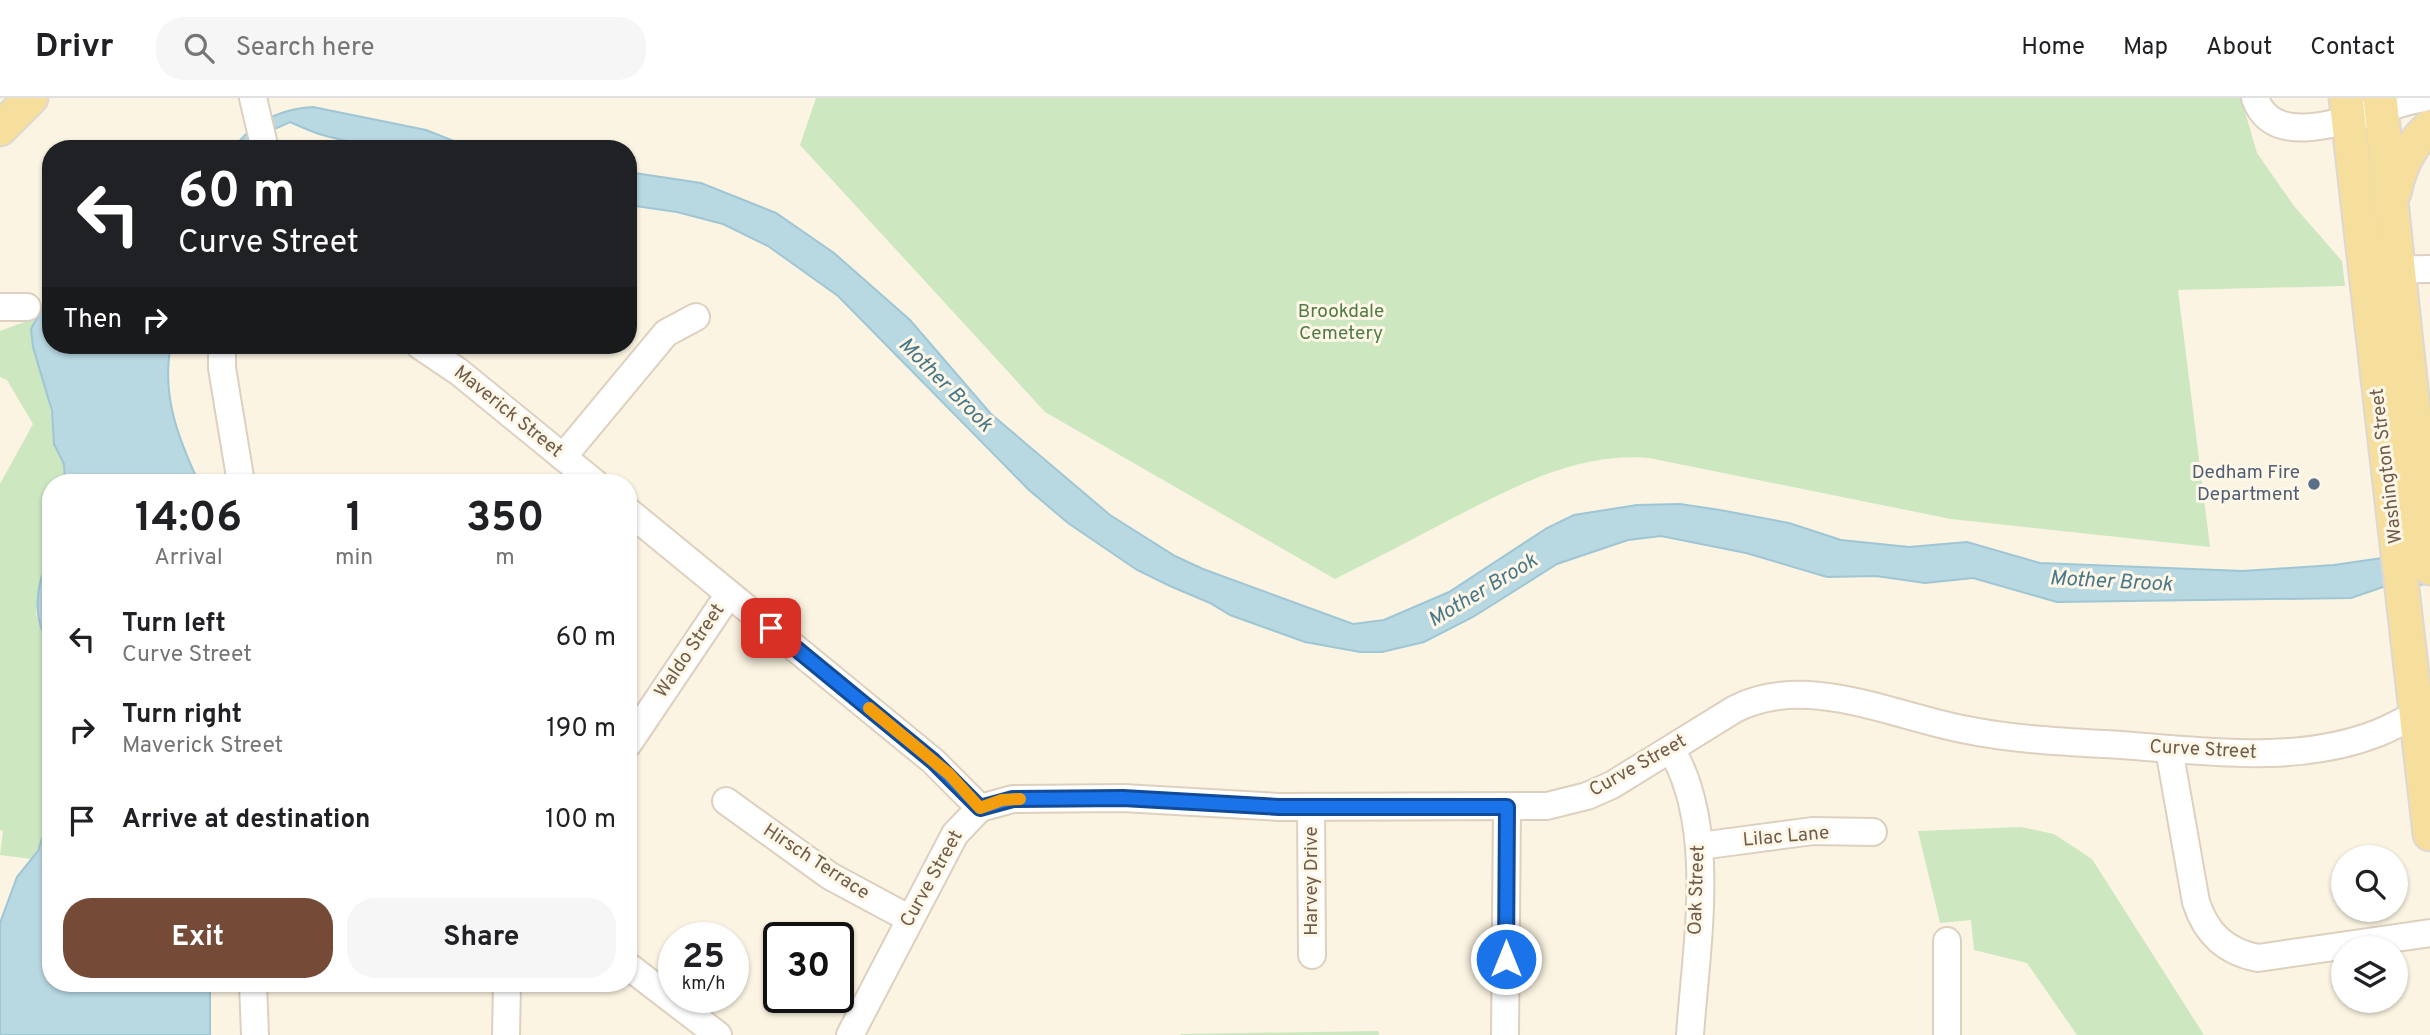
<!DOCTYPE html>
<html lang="en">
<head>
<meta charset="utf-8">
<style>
	:root { --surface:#fff; --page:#f6f6f6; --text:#202124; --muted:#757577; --line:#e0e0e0; --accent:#754a36 }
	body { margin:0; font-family:Overpass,sans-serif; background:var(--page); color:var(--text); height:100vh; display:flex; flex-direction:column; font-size:26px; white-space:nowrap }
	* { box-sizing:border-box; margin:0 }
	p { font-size:23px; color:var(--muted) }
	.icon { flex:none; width:38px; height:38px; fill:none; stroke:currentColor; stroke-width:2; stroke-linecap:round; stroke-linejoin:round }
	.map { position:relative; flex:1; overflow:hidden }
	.panel { position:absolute; left:42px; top:376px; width:595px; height:518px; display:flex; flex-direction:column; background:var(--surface); border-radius:28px; box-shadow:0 2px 5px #0004 }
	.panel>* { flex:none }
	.hud { position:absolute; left:42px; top:42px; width:595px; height:214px; border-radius:28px; box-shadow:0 2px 5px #0004; background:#202124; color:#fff; overflow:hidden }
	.controls { position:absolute; left:2331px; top:747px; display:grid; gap:14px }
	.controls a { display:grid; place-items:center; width:77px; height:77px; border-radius:50%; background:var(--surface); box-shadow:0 2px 5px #0004; font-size:35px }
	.speed { position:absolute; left:658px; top:824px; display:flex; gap:14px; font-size:35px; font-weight:700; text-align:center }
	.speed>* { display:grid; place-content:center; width:91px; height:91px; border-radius:50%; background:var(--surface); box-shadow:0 2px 5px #0004; line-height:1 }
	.speed small { font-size:18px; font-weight:400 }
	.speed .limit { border:4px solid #111; border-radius:10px; background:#fff; color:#111 }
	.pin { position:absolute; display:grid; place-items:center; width:60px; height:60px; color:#fff; margin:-30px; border-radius:14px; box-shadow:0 4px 10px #0006 }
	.me { position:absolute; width:77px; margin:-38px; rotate:0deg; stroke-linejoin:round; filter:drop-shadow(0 0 5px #0008) }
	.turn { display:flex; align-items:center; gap:24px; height:147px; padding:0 21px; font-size:32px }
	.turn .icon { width:91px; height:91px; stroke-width:2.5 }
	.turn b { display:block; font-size:49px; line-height:60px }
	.then { display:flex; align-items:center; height:66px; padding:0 21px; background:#0003; gap:14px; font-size:26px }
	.eta { display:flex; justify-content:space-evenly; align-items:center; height:119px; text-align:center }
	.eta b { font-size:42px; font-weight:700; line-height:49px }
	.action { display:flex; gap:14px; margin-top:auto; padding:14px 21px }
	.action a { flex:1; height:80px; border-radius:28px; background:var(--accent); color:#fff; font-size:28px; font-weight:700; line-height:80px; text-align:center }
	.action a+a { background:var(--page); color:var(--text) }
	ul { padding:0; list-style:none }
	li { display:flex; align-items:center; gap:21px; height:91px; padding:0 21px }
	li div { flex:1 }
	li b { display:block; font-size:26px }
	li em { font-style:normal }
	header { display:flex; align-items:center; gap:42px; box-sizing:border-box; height:98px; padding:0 35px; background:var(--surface); border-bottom:2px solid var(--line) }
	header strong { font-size:33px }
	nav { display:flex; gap:38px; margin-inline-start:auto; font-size:24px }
	.search { width:490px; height:63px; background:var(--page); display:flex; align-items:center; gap:18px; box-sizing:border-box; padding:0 24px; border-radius:28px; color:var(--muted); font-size:26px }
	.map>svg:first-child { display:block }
</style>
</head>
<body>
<header>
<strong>Drivr</strong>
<div class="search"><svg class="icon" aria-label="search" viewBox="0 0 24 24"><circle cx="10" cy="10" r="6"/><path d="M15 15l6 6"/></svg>Search here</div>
<nav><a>Home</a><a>Map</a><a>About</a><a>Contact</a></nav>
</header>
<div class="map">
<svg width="2430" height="937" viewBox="0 0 2430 937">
	<rect width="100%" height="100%" fill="#fbf4e2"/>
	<!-- green -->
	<g fill="#cde7c1">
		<path d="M 816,0 L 2241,0 L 2257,55 L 2294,108 L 2342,163 L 2345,188 L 2178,192 L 2210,449 L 1951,421 L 1649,360 C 1576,354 1512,390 1449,422 C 1411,442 1373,462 1335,481 L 1045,314 L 800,47 Z"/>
		<path d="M 34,214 L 39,215 L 31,231 C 45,283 53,335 71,385 L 51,385 L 51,471 L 38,495 L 36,516 L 43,538 L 51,548 C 51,598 63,726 31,761 L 0,757 L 3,733 L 0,732 L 0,386 L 33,326 L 7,282 L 0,279 L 0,233 L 30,222 Z"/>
		<polygon points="2021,729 2054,736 2092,761 2204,937 2077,937 2027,865 1974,852 1971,822 1940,825 1918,733"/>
		<polygon points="1378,933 1379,937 1180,937 1181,936"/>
	</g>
	<!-- water -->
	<g fill="#b8d8e2" stroke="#9fc6d4" stroke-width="2">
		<path d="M 313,9 L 426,32 L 474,51 C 426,51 372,51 326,38 C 314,35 301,29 290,24 L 259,38 L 247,51 L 233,51 C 253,24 279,11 313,9 Z"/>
		<polygon points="628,74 701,85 776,115 834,155 910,222 991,316 1110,417 1175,458 1203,471 1353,526 1384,522 1449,494 1547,430 1574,417 1637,407 1680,406 1720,412 1789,425 1841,442 1909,449 1967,444 2040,465 2243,473 2334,467 2430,453 2430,486 2383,489 2351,500 2057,504 1973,480 1925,485 1876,478 1827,479 1746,455 1661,438 1628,442 1557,466 1473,519 1424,544 1382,554 1360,554 1305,544 1230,517 1210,505 1170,488 1137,472 1068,425 1029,392 838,198 768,148 723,126 677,114 628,107"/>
		<path d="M 51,195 L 51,247 L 171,247 C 161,296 178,340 199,385 L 65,385 L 64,366 L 54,346 L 52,313 L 33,249 L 31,231 Z"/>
		<path d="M 51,458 L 51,548 C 31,522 35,485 51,458 Z"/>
		<polygon points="51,713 51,886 210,886 210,937 0,937 0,825 17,779 38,753"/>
	</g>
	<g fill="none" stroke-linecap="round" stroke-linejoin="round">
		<!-- minor casing -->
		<g stroke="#ded0be" stroke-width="30">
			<g id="minor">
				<polyline points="253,0 265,51"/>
				<path d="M 2255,0 C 2278,64 2379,5 2424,0"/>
				<polyline points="2379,172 2430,171"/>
				<polyline points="0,209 27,209"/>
				<polyline points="222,247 222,270 241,385"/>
				<polyline points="419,247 459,274 595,385"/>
				<polyline points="563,359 666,235 696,219"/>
				<polyline points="628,413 933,663 980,710"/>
				<polyline points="628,646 729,496"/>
				<path d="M 1671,651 C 1718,729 1696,849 1690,937"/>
				<path d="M 2169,651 L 2196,804 C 2206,835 2225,854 2258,860 L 2430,835"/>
				<polyline points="726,703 830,778 910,821"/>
				<polyline points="1311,709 1312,857"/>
				<polyline points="1700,748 1813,733 1873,734"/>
				<polyline points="1947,843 1947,937"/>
				<polyline points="628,868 718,937"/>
				<polyline points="253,886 255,937"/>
				<polyline points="506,937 507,886"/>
				<path d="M 850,937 L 955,736 L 980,710 L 1013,701 L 1123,700 L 1279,709 L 1547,708 L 1587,698 L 1612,687 L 1735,611 C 1805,575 1891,617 1962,631 C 2014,642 2068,644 2121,647 C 2205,653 2297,667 2378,635 C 2396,628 2413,618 2430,608"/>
				<polyline points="1505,937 1507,710"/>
			</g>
		</g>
		<!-- major casing -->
		<g stroke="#ddd8d4" stroke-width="37">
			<g id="major">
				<polyline points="2346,0 2430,736"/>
				<polyline points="2380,0 2430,470"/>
				<polyline points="0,31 31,0"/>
				<path d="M 2394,95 C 2399,70 2410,46 2430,29"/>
			</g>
		</g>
		<!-- minor -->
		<use href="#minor" stroke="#fff" stroke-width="26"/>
		<!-- major -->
		<use href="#major" stroke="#f6de9d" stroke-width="33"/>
	</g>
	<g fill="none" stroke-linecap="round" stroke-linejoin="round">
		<!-- route casing -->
		<g stroke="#114b97" stroke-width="18">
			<polyline id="route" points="771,530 933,663 980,710 1013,701 1123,700 1279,709 1507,709 1506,861"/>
		</g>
		<!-- route -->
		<use href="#route" stroke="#1a73e8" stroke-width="12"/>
		<!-- slow -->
		<polyline stroke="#f59e0b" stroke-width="12" points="869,610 949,676 980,710 1002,702 1020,701"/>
	</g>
	<!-- markers -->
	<circle fill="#5c6f8a" stroke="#fef7e7" stroke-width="2.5" cx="2314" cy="386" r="7"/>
	<g text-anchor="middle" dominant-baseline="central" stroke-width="6" stroke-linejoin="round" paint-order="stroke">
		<!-- park labels -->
		<g font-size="19" fill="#507b45" stroke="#fef7e7">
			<text x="1341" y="214">Brookdale<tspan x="1341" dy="22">Cemetery</tspan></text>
		</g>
		<!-- street labels -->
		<g font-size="19" fill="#705c4a" stroke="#fef7e7">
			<text transform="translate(508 314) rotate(39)">Maverick Street</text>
			<text transform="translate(2387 368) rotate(-97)">Washington Street</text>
			<text transform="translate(690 553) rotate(-56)">Waldo Street</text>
			<text transform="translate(2203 652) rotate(3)">Curve Street</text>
			<text transform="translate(1638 668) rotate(-29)">Curve Street</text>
			<text transform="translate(1786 739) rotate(-5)">Lilac Lane</text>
			<text transform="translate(816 764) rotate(33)">Hirsch Terrace</text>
			<text transform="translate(932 781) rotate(-61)">Curve Street</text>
			<text transform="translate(1312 783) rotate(-90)">Harvey Drive</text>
			<text transform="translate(1697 792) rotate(-88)">Oak Street</text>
		</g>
		<!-- service labels -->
		<g font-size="19" fill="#4e5e75" stroke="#fef7e7" text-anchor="end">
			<text x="2300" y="375">Dedham Fire<tspan x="2300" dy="22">Department</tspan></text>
		</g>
		<!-- water labels -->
		<g font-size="21" font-style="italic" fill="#48788a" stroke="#fef7e7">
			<text transform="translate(945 287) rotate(45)">Mother Brook</text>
			<text transform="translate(2111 484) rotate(3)">Mother Brook</text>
			<text transform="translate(1483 493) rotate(-31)">Mother Brook</text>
		</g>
	</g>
</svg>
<div class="controls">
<a><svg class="icon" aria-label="search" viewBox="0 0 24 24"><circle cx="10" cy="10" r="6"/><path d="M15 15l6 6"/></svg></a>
<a><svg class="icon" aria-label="layers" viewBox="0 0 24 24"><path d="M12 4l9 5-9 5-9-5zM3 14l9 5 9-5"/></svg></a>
</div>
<div class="speed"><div>25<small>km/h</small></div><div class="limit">30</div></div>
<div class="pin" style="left:771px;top:530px;background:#d93025"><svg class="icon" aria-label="arrive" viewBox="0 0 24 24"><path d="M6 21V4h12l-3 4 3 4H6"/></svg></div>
<svg class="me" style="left:1506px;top:861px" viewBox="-20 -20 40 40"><circle r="17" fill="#1a73e8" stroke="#fff" stroke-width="3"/><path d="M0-11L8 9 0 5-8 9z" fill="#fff"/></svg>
<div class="hud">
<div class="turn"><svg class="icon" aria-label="left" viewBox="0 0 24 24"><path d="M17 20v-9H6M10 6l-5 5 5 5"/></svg><div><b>60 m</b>Curve Street</div></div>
<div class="then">Then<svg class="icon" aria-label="right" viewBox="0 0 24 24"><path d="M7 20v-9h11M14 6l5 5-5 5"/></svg></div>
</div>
<section class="panel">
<div class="eta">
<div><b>14:06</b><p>Arrival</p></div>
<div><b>1</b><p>min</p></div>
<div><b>350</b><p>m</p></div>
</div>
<ul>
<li><svg class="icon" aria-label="left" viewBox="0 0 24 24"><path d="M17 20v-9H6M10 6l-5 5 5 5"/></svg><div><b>Turn left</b><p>Curve Street</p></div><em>60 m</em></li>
<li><svg class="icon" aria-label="right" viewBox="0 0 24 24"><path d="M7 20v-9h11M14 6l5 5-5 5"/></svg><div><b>Turn right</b><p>Maverick Street</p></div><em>190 m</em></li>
<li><svg class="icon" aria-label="arrive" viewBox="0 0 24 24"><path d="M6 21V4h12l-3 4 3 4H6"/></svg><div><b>Arrive at destination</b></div><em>100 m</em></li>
</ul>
<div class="action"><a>Exit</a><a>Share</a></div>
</section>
</div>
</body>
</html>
